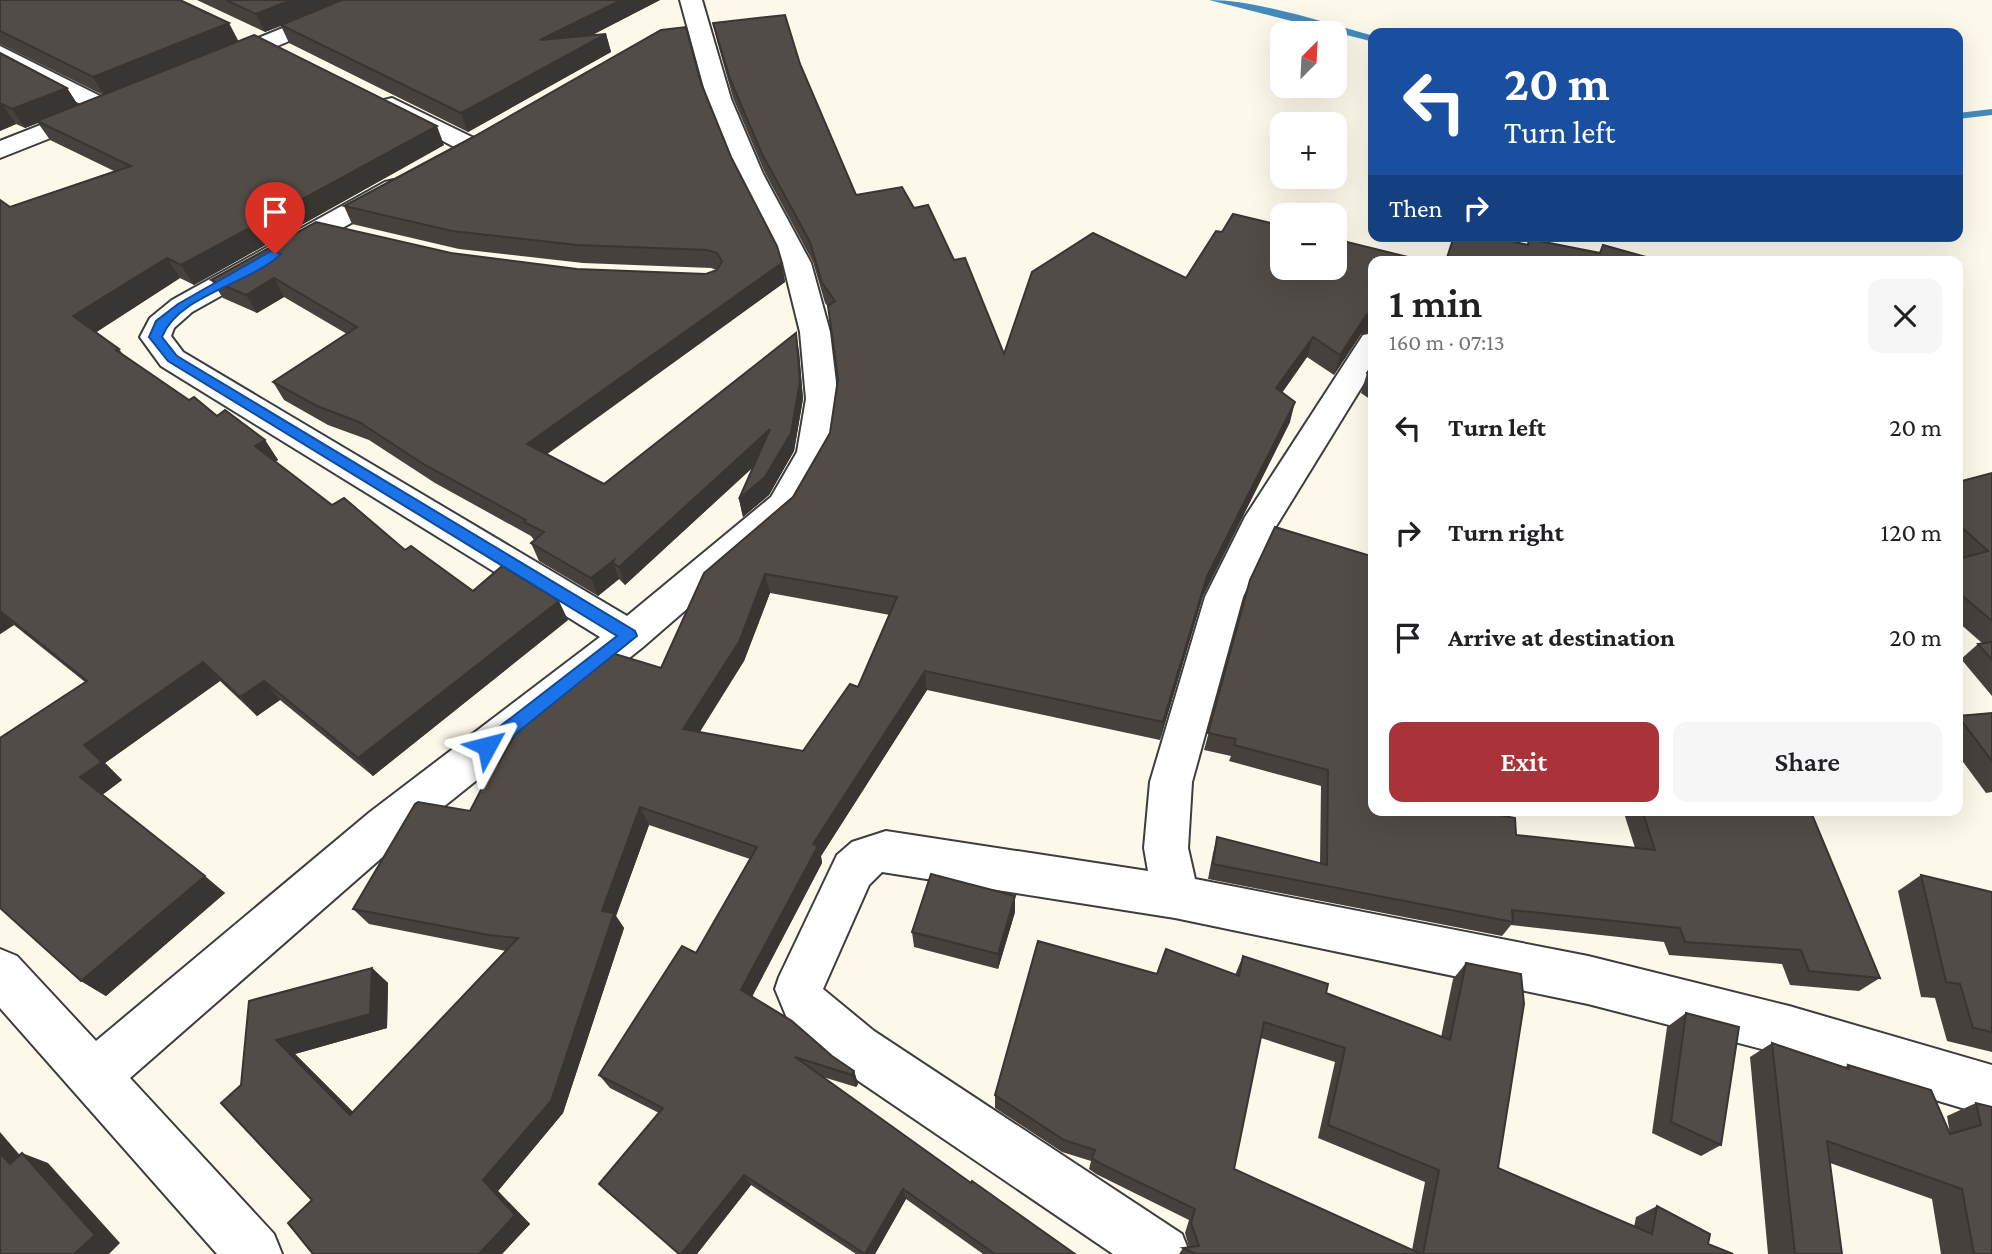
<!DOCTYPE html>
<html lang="en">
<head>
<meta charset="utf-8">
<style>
	:root { --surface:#fff; --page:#f6f6f6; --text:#202124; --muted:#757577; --accent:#a93338 }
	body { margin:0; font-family:"Crimson Pro",serif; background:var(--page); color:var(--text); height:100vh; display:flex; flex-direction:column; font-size:26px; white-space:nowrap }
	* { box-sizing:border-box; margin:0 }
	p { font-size:23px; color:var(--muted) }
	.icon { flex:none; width:38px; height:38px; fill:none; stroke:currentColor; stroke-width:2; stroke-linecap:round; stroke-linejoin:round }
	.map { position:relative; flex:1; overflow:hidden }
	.drawer { position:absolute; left:1368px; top:256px; width:595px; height:560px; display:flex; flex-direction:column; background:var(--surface); border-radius:14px; box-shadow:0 7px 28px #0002 }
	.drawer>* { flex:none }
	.hud { position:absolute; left:1368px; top:28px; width:595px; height:214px; border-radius:14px; box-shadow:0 7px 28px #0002; background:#1a4fa0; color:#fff; overflow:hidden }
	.needle { width:46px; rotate:24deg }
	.fabs { position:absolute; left:1270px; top:21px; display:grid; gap:14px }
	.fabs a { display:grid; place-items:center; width:77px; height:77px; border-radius:14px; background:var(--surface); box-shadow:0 7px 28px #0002; font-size:35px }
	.pin { position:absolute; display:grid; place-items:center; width:60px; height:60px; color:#fff; margin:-72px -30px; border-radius:50% 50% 50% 0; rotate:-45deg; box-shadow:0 0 7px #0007 }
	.pin .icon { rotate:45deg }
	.me { position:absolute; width:77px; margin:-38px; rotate:52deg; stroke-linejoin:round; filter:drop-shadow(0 0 5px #0008) }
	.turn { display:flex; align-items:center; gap:24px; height:147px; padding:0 21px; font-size:32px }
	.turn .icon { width:91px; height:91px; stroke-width:2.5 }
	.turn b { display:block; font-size:49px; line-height:60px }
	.then { display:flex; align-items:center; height:66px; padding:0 21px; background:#0003; gap:14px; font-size:26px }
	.round { display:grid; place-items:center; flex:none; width:74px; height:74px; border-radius:14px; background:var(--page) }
	.summary { display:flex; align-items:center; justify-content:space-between; height:119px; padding:0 21px }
	h1 { font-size:42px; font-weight:600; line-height:52px }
	.action { display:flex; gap:14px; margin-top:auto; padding:14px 21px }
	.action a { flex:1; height:80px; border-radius:14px; background:var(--accent); color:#fff; font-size:28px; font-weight:600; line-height:80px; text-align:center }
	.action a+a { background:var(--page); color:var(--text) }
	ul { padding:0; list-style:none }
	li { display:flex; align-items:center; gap:21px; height:105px; padding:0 21px }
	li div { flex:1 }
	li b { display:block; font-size:26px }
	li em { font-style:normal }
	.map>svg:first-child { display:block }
</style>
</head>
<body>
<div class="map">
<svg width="1992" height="1254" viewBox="0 0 1992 1254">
	<rect width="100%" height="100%" fill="#fdf9ea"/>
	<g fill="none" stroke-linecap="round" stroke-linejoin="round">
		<!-- stream -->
		<g fill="#448bbc" fill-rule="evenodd">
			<path d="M 1209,0 C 1257,0 1326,23 1374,36 L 1374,42 Z"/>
			<polygon points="1534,30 1539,31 1541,33 1529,33"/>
			<polygon points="1992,109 1992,115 1958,119 1958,113"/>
		</g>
		<!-- minor casing -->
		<g stroke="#3d3d3d" stroke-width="4">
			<g id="minor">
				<polygon points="351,0 380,0 376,4 228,67 212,67 209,62 212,57"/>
				<polygon points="680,0 702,0 731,99 763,174 811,263 830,332 838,399 831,452 795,515 643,647 402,840 130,1078 274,1234 282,1254 217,1254 0,1008 0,949 17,956 96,1041 370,812 600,637 161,366 140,337 150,318 172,300 385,182 394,180 403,182 407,188 403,194 192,312 174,328 171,336 183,352 627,616 771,497 797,452 806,399 800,332 783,263 737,174 707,99"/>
				<polygon points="0,46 114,103 117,108 114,113 103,115 101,118 0,158 0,141 86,107 0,62"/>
				<polygon points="392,98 480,141 484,146 480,151 471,154 462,151 384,110 380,105 384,100"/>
				<polygon points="1374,333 1374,367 1275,528 1243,597 1192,782 1188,848 1195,879 1588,956 1789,1006 1992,1065 1992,1117 1789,1056 1588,1004 1175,918 882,872 869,885 823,989 874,1031 1182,1234 1190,1254 1113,1254 838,1067 789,1023 775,989 779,977 837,855 852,842 886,831 1148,871 1144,848 1150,782 1205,597 1245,517 1363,335"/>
			</g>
		</g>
		<!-- minor -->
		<use href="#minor" fill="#fff" fill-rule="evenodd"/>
	</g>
	<!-- wall -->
	<g fill="#47413e" fill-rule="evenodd">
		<polygon points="0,0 238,42 444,145 194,285 180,278 96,332 119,349 124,356 189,400 217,416 265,440 278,460 275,462 332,505 405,550 473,591 568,620 373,776 280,700 257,716 220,681 105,763 122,780 102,795 225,893 106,996 81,981 85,682 14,625 0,634 0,200 10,207 114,171 50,140 38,123 25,128 16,124 0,131 0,53 67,88 78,105 103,95 0,44"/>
		<polygon points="197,0 660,0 592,35 606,34 611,52 468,132 289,43 281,26 265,32"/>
		<path d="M 713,23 L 800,64 L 856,195 L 914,208 L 954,260 L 1004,354 L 1186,278 L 1361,334 L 1334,375 L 1307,357 L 1282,393 L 1290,422 L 1203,596 L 1160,740 L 927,690 L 821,856 L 822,863 L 752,997 L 832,1056 L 854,1071 L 858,1084 L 856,1087 L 823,1077 L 971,1183 L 1075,1254 L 983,1254 L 906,1199 L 875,1254 L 856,1254 L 751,1185 L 697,1254 L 679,1254 L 659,1113 L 610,1088 L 599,1075 L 696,953 L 750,859 L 649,825 L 616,916 L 624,928 L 563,1113 L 498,1191 L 530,1224 L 502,1254 L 313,1254 L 312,1200 L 221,1103 L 372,968 L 388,983 L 387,1028 L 295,1054 L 353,1112 L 506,951 L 369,924 L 353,909 L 470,811 L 498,764 L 661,668 L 793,497 L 830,433 L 838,379 L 829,308 L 825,303 L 813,262 L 765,173 L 733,98 L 717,41 ZM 770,593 L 890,615 L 858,687 L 803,751 L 699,732 L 744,661 Z"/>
		<polygon points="701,83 731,157 782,263 785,282 546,454 604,484 799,351 803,399 794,451 769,495 743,517 739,499 753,467 625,585 619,579 598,596 539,561 531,543 534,540 531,536 435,483 369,440 328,425 284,400 273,382 347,334 284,297 257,313 223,298 211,280 451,253 577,269 706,274 717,270 711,268 583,263 459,249 352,224 344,206"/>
		<polygon points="1374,363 1374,402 1361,393 1367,373"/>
		<polygon points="1992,473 1992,696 1961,659 1978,644 1982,643 1958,622 1958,559 1962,558 1958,555 1958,482"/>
		<polygon points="1250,580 1374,810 1494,814 1516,835 1635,848 1623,810 1803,810 1880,978 1859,991 1790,985 1782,964 1669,955 1664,942 1511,925 1502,936 1208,879 1213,853 1217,837 1320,863 1321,786 1229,761 1231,756 1204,750"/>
		<polygon points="1992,713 1992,792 1986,793 1958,755 1958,715"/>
		<polygon points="1921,875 1992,892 1992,1052 1947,1041 1935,998 1921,997 1898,891"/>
		<polygon points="1015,912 998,969 914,947 912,932"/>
		<path d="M 1243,956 L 1326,993 L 1441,1037 L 1453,979 L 1466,963 L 1498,1168 L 1634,1227 L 1636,1217 L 1657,1206 L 1708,1244 L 1733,1254 L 1179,1254 L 1183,1248 L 1189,1247 L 1185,1233 L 1189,1220 L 1096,1174 L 1089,1169 L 1091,1161 L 1062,1152 L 995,1108 L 995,1095 L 1157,974 L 1235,975 ZM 1261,1038 L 1335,1062 L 1318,1138 L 1425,1182 L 1412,1250 L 1234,1169 Z"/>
		<polygon points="1686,1013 1721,1145 1701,1156 1652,1133 1667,1027"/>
		<polygon points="1772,1043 1845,1067 1848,1065 1950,1134 1947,1116 1976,1103 1992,1107 1992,1254 1941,1254 1932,1199 1830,1163 1842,1254 1768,1254 1750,1057"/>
	</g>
	<!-- shaded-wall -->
	<g fill="#393532">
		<polygon points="291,0 343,0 265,32 256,14"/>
		<polygon points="621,0 660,0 546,59 540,40"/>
		<polygon points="229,23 239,42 105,96 93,77"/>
		<polygon points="606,34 611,52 468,132 461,113"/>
		<polygon points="67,88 79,107 37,121 38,123 25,128 12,109"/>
		<polygon points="2,104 16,124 0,131 0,106"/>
		<polygon points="437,126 444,145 194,285 181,265"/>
		<polygon points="167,258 180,278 89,337 73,316"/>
		<polygon points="782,263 785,282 535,463 527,444"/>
		<polygon points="274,278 284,297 257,313 246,295"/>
		<polygon points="1374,312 1374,331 1361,334 1334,375 1340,355 1367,314"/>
		<polygon points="796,333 799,351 803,399 794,451 769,495 743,517 739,499 765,477"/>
		<polygon points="1313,337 1307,357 1271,408 1276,388"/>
		<polygon points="1295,402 1290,422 1203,596 1160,740 1163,722 1207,576"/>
		<polygon points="770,429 774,448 625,585 619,567"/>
		<polygon points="265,440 278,460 269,466 255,446"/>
		<polygon points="614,560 613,563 619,579 598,596 591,578"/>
		<polygon points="765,574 770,593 744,661 690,748 683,729"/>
		<polygon points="559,601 568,620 373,776 358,758"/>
		<polygon points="0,612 14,625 0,634"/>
		<polygon points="203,662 220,681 105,763 122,780 102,795 80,777 84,745"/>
		<polygon points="925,671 927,690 821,856 822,863 748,1004 741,990 813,844"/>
		<polygon points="264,681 280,700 257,716 240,697"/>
		<polygon points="640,807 649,825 616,916 624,928 563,1113 498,1191 530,1224 502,1254 479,1254 483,1180 602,911"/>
		<polygon points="205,876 225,893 106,996 81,981"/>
		<polygon points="1015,896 1015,912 998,969 998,954"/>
		<polygon points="372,968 388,983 387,1028 295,1054 368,1127 350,1115 276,1040"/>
		<polygon points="854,1071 858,1084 856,1087 852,1075"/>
		<polygon points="0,1132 36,1174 10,1164 0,1153"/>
		<polygon points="22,1153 48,1163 120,1243 109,1254 74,1254"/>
		<polygon points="744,1175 751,1185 697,1254 681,1254"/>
		<polygon points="903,1189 906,1199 875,1254 866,1254"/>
	</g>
	<!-- building -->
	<g fill="#524c48" stroke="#393532" stroke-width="2" fill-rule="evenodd">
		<polygon points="0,0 180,0 229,23 93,77 0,31"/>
		<polygon points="226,0 291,0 256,14"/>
		<polygon points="342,0 621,0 540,40 606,34 461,113 281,25"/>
		<path d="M 785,15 L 800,64 L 856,195 L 902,187 L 914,208 L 928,205 L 954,260 L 965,258 L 1004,354 L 1032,272 L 1093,233 L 1186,278 L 1216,231 L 1222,232 L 1233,214 L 1283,226 L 1283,268 L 1335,268 L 1335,239 L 1424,261 L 1374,261 L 1374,312 L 1367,314 L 1340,355 L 1313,337 L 1276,388 L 1295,402 L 1207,576 L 1163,722 L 925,671 L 813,844 L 818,846 L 741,990 L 792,1021 L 832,1056 L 854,1071 L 852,1075 L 795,1057 L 971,1183 L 972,1181 L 1075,1254 L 995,1254 L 903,1189 L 865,1254 L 744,1175 L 681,1254 L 679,1254 L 599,1184 L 663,1108 L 599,1075 L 682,946 L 696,953 L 757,847 L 640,807 L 602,911 L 614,913 L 551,1101 L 483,1180 L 515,1215 L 479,1254 L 313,1254 L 288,1223 L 312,1200 L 221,1103 L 241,1085 L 249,1001 L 372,968 L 370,1014 L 276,1040 L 350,1115 L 518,938 L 489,935 L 353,909 L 415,804 L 418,802 L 470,811 L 495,763 L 498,764 L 523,720 L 609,652 L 661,668 L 704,573 L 793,497 L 830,433 L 838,379 L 828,306 L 835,301 L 822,283 L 810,242 L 762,154 L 730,79 L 713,23 ZM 765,574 L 897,597 L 858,687 L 850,684 L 803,751 L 683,729 L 739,642 Z"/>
		<polygon points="686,27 701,83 731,157 777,246 782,263 527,444 604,484 796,333 800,381 791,433 765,477 739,499 770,429 619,567 613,563 614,560 591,578 531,543 544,532 524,522 526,520 425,465 359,422 317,406 273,382 357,327 274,278 246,295 211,280 316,222 451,253 577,269 706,274 717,270 722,261 717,253 707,250 577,245 452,231 344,206 475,136 661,30"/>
		<polygon points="254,35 437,126 181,265 167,258 73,316 119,349 116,350 189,400 194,397 217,416 225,410 265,440 255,446 332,505 344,498 405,550 411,546 473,591 502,566 559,601 358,758 264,681 240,697 203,662 84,745 102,762 80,777 205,876 81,981 0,908 0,738 87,681 0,611 0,200 10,207 131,166 37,121"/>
		<polygon points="0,53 67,88 12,109 2,104 0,106"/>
		<polygon points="1454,236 1489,236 1528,245 1529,239 1600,253 1603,245 1646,257 1645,261 1446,261"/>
		<polygon points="1374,363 1374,378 1367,373"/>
		<polygon points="1992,473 1992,621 1958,592 1958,559 1988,551 1958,524 1958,482"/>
		<polygon points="1275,527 1374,557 1374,810 1494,810 1494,814 1515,818 1516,835 1655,850 1642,810 1803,810 1811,812 1880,978 1809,971 1801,950 1685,942 1680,928 1512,910 1513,922 1213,864 1217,837 1327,865 1328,770 1234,745 1236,739 1208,733 1250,580"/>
		<polygon points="1992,642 1992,660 1978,644"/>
		<polygon points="1992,713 1992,761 1958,716"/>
		<polygon points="931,874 1015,896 998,954 912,932"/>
		<polygon points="1921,875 1992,892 1992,1032 1973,1028 1960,984 1946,982"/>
		<polygon points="1038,941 1157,974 1166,949 1239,976 1243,956 1328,984 1326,993 1450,1040 1466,963 1521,974 1524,1004 1498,1168 1652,1234 1657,1206 1710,1234 1708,1244 1733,1254 1423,1254 1439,1170 1328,1125 1345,1048 1264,1022 1234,1169 1421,1254 1196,1254 1183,1248 1199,1246 1191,1223 1195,1209 1099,1163 1092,1158 1095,1150 1064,1140 995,1095"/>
		<polygon points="1686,1013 1739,1027 1721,1145 1671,1122"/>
		<polygon points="1772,1043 1849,1069 1848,1065 1931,1090 1950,1134 1981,1125 1976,1103 1992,1107 1992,1254 1974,1254 1962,1189 1827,1141 1842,1254 1795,1254"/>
		<polygon points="0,1153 10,1164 22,1153 95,1235 74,1254 0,1254"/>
	</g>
	<!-- route -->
	<path fill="#1a73e8" stroke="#114b97" stroke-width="2" d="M 271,251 L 281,254 C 250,284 178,295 162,337 L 177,356 L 635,631 L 637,636 L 493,752 L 487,754 L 481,752 L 479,746 L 481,741 L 617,636 L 168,361 L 149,337 L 156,321 L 178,304 Z"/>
</svg>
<div class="fabs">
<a><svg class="needle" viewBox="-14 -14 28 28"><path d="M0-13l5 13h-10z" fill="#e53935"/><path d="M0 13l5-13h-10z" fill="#757577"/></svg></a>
<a>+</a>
<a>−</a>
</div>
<div class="pin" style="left:275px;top:254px;background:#d93025"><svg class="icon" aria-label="arrive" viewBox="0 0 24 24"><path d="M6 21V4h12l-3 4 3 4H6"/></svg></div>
<svg class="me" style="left:487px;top:746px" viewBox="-20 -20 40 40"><path d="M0-17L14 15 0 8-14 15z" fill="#1a73e8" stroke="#fff" stroke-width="4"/></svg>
<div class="hud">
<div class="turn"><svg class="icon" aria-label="left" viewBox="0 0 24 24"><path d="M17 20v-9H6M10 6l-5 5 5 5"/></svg><div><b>20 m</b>Turn left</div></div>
<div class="then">Then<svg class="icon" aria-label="right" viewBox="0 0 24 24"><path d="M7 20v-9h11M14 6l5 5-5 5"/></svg></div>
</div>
<section class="drawer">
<div class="summary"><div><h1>1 min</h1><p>160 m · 07:13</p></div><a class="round"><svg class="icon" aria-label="close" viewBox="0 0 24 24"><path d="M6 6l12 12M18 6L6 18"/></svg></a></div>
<ul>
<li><svg class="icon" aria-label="left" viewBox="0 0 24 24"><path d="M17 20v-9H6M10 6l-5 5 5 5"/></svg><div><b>Turn left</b></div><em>20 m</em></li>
<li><svg class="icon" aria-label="right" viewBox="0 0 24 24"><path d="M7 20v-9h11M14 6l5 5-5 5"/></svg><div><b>Turn right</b></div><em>120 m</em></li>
<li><svg class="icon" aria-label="arrive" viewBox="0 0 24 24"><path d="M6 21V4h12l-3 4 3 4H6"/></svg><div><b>Arrive at destination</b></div><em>20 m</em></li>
</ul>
<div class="action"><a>Exit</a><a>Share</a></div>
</section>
</div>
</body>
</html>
